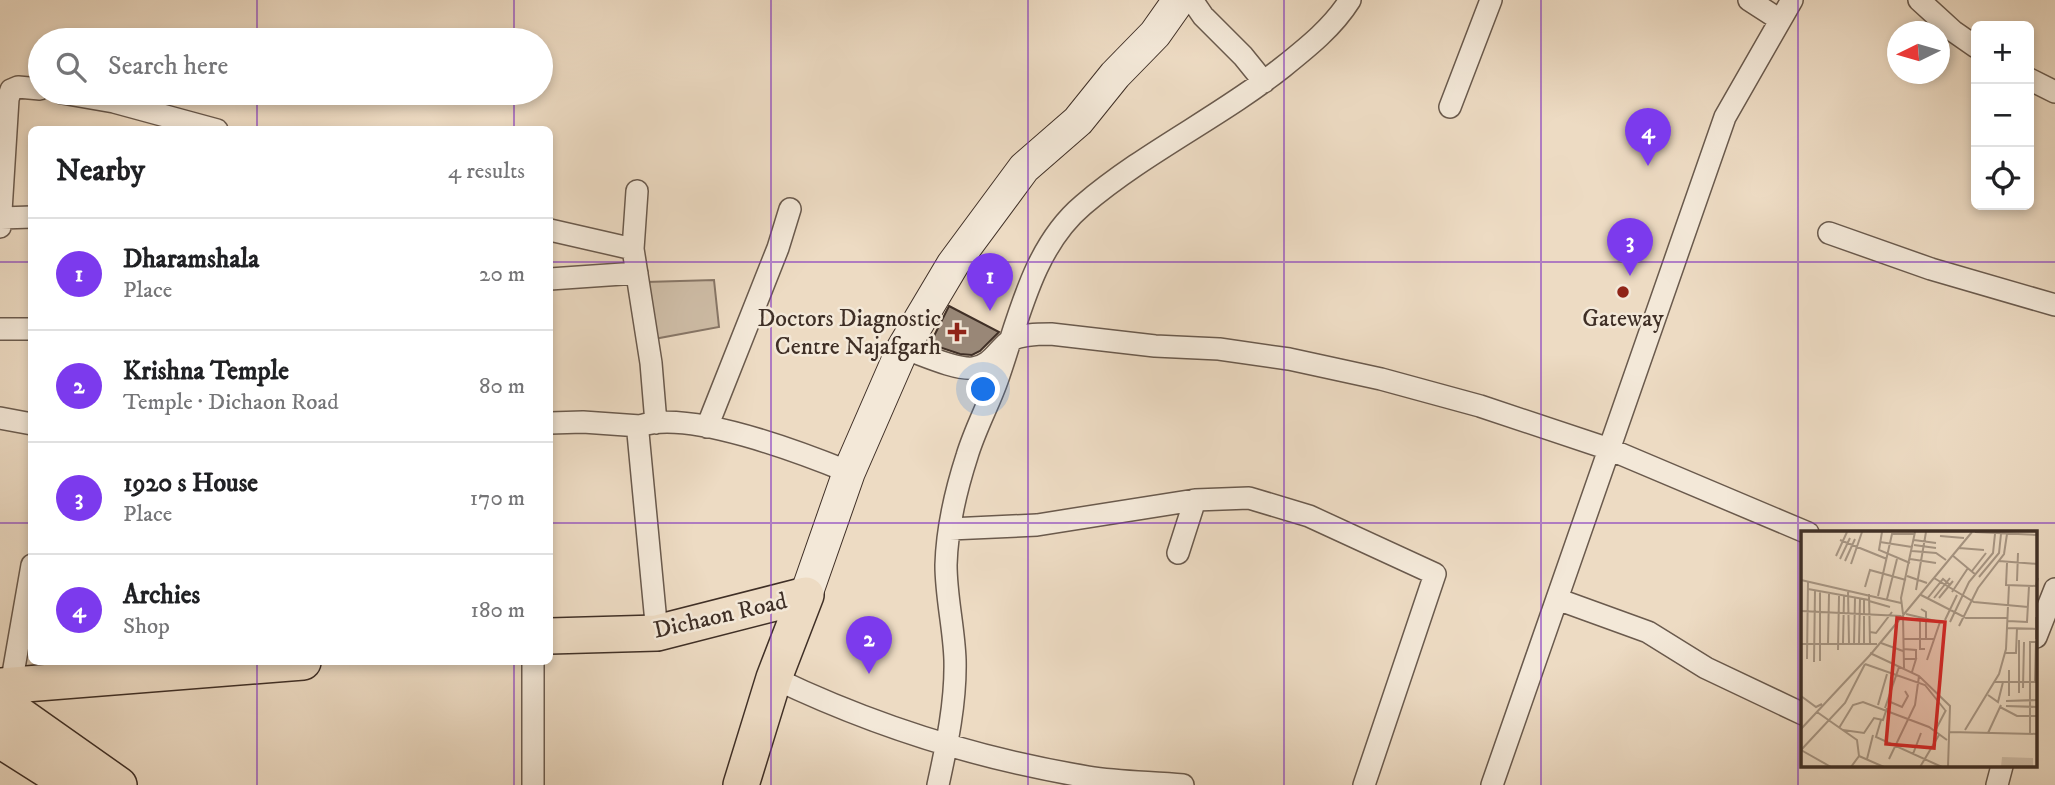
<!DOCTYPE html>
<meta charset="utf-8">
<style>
:root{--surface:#fff;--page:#f2f2f2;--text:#202124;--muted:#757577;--line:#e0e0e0;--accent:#7c3aed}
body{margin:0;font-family:"IM FELL DW Pica",serif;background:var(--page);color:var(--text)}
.controls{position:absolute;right:21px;top:21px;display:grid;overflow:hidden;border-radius:10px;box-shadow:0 4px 10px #0003}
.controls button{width:63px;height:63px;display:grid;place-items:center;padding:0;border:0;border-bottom:2px solid var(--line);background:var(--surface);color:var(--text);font:35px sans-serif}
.compass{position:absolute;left:1887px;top:21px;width:63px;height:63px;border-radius:50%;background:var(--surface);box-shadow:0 4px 10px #0003;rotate:265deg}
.you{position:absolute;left:984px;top:390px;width:24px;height:24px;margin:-18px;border:5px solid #fff;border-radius:50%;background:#1a73e8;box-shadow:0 0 0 10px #1a73e833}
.badge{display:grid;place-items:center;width:46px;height:46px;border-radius:50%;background:var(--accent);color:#fff;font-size:23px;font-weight:700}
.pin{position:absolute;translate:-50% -58px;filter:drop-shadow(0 2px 4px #0008)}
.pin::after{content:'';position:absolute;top:37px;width:24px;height:21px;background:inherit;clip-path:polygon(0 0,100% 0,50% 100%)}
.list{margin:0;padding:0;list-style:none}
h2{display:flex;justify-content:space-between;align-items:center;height:91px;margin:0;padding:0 28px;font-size:30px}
h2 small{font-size:23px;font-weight:400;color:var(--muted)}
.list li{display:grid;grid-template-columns:46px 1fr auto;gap:21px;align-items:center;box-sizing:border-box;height:112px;padding:0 28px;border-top:2px solid var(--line)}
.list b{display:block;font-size:26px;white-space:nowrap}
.list p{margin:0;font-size:23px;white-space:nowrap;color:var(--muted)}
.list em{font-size:23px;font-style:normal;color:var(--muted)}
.icon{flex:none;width:38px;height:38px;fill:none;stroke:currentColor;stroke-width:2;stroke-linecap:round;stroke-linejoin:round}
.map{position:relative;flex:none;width:2055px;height:785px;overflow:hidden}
.search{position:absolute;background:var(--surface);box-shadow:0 4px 10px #0003;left:28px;top:28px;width:525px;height:77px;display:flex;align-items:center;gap:18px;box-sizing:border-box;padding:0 24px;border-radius:38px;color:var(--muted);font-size:26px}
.panel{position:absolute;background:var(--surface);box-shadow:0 4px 10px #0003;left:28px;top:126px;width:525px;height:539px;border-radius:10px}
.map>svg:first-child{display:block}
</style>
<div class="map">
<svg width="2055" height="785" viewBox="0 0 2055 785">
<rect width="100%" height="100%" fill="#eddbc3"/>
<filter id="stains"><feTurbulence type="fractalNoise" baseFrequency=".00286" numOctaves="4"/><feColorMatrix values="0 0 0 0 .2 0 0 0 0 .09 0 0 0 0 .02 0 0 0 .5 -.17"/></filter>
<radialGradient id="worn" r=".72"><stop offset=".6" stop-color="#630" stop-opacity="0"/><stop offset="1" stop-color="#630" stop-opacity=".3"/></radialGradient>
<path fill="#cfbea8" stroke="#877667" stroke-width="2" d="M714,280l5,47 -65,12 -8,-57z"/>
<path fill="#998878" stroke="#3f2f26" stroke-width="2" d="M949,306l50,26 -19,19 -8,4 -12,-1 -30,-10z"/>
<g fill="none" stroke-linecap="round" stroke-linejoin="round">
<g stroke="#6a5a4d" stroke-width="24">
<path id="street" d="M1192,0l11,16 40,40 21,26
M1749,0l31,20
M1919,0l34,31 23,16
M2029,79l26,13
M62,93l52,9 103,28
M1450,107l41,-107
M637,191l-4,58 18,114 5,60
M1,218l31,-1
M0,227l8,-128 3,-9 7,-3 22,2
M550,230l83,19
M1829,233l102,36 124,36
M550,279l87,-6
M0,329h32
M903,348c18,6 52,22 70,20 17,-2 23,-16 35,-26 11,-8 31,-8 43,-8l104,12 64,3 70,10 92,20 99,27 129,43 199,84
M0,418l32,6
M550,423l33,-1 57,4
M707,427l71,-179 12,-39
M950,529l87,-4 158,-25
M1178,553l17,-53 54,-2 60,18 126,58 -71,211
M1557,599l91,33 58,36 97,46
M657,633l-19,-200 2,-7c48,-17 162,27 209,46
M2036,637l19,-48
M774,678c100,48 205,81 314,99 31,5 64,5 95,8
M11,685l21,-120
M533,785v-123
M938,785c9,-41 18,-83 17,-125 -1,-32 -9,-63 -9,-95 1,-36 10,-75 21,-109 8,-27 22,-52 31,-78 21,-60 35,-131 85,-173 62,-53 137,-88 200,-138 25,-20 50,-40 67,-67
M1492,785l233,-668 67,-117
M1997,785l5,-19"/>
</g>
<g stroke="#3f2f26" stroke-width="34">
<path id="secondary" d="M806,595l43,-123 54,-124 50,-84 71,-96 54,-47 37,-46 40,-41 24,-34"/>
</g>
<g stroke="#3f2f26" stroke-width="38">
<path id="primary" d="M550,636l107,-3 149,-38
M0,686l303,-24
M0,701l119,84
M0,740l71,45
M741,785l33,-107 32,-83"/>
</g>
<use href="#street" stroke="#f3e8d8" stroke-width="21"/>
<use href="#secondary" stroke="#f3e8d8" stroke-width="32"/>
<use href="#primary" stroke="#eddbc3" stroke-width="35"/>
</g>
<path fill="none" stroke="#7b2cbf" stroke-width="2" stroke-opacity="0.55" d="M257,0v40M514,0v40M771,0v785M1028,0v785M1284,0v785M1541,0v785M1798,0v785M257,93v37M514,93v37M0,262h32M550,262h1505M0,523h32M550,523h1505M257,662v123M514,662v123"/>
<g fill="#8f2418" stroke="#f3e8d8" stroke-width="2.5">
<circle cx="1623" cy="292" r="7"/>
<path d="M953.5 321.5h7v7h7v7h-7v7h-7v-7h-7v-7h7z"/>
</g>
<g text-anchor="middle" stroke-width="5" stroke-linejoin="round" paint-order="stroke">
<g font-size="24" fill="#3f2f26" stroke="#f3e8d8" text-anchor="end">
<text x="941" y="326">Doctors Diagnostic<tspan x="941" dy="28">Centre Najafgarh</tspan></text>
<text x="1623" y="326" text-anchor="middle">Gateway</text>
</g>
<g font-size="24" fill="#3f2f26" stroke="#f3e8d8">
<text transform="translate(720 615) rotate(-13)" y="8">Dichaon Road</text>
</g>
</g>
<g transform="translate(1801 531)">
<rect width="236" height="236" fill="#eddbc3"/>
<path d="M201,226l31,1v9h-32z" fill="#cfbea8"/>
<path fill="none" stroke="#a79684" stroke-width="2" d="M81,1l-3,18 31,13M174,1l63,3M139,5l24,2M39,9l47,19M113,9l22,3M79,11l32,5M113,14l22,3M158,17l25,2M111,20l24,2 10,7M151,24l24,20M35,25l11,-24M39,28l10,-21M109,28l26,4M44,30l10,-22M198,30l39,3M206,32l-1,22 30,1 2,-8M50,33l11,-32M171,40l14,-18M106,45l20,7M178,46l20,-24 2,-19M133,47l40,24 54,5M0,49l100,23M216,50l1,-28M64,56l5,-17 36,10M7,58l61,11M115,59l10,-58M47,60l1,53M151,61l16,-24M68,63l1,50M120,64l45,23h42M77,65l14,-62h23M133,67l16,-20M138,67l14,-17M86,68l10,-40M126,68l16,-20 7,6M68,70l21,6M120,78l5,3v27M0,80l100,5M102,83l-2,-16 14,-66M105,83l34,8 -13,38M102,85l1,52M119,87v31h5M144,89l12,-25M207,90l19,1 2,-36M149,91l19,-40 24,-29 2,-19M158,95l19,-38 26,-34 3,-20M206,97l31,1M69,101l6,1 16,-21M102,108h32M235,108v-22M42,112l1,-47M80,112l22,8M0,113h76M27,113l1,-50M53,113l1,-46M58,113l1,-45M63,113v-45M102,118l13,1v9M37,119l1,-54M69,122l49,23 31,30 -2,61M204,122h11l1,-25M6,128l1,-77M102,128h13l-4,13M19,130v-70M13,131l1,-72M64,133l60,21 20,25M234,150l1,-39M194,151h43M222,157l1,-46M218,162v-53M187,164l10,7 5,-20M0,165l15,11 6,-3M208,165v-26M87,170l14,6 6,-11 -3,-5M205,170l32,-1M77,174l9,-31M205,175l32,1M199,176l17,9h21M84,177l14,-41M16,181l40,28 2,16 -8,11M80,189l-5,17 66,30M38,197l14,-23 10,-3 66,25 18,13M0,198l70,-75 101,-122M42,199l21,3 10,-15 9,2 4,-12M164,199l34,-56 7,-25 3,-64M134,200l11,-21M149,201l88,2M187,202l13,-28M229,202v-91h8M0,219l44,-47 20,-39M0,219l30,17M112,223l8,-21M58,225l25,11M66,228l6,-24M88,228l26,-54 4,-29M119,236l19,-32"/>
<path fill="#d62828" fill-opacity="0.15" stroke="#d62828" stroke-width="3.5" d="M96,87l48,4 -11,126 -48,-4z"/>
<rect width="236" height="236" fill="none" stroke="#3f2f26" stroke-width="3.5"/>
</g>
<rect width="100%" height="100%" filter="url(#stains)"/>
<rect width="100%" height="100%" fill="url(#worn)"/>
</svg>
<div class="controls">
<button>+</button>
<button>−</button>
<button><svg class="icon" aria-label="locate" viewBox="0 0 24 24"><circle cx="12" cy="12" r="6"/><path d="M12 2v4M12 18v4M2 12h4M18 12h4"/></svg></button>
</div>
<svg class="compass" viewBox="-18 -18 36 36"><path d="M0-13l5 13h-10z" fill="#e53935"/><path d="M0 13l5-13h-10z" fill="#757577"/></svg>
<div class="you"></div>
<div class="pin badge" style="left:990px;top:311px">1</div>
<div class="pin badge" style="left:869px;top:674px">2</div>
<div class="pin badge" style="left:1630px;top:276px">3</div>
<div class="pin badge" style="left:1648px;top:166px">4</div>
<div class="search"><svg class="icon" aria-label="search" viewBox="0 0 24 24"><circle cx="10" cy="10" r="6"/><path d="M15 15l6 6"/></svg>Search here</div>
<section class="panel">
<h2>Nearby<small>4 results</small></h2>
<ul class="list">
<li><span class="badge">1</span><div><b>Dharamshala</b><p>Place</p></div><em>20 m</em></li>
<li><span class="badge">2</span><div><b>Krishna Temple</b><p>Temple · Dichaon Road</p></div><em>80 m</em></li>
<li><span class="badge">3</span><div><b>1920 s House</b><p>Place</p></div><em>170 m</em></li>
<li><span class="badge">4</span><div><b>Archies</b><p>Shop</p></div><em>180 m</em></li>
</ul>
</section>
</div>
